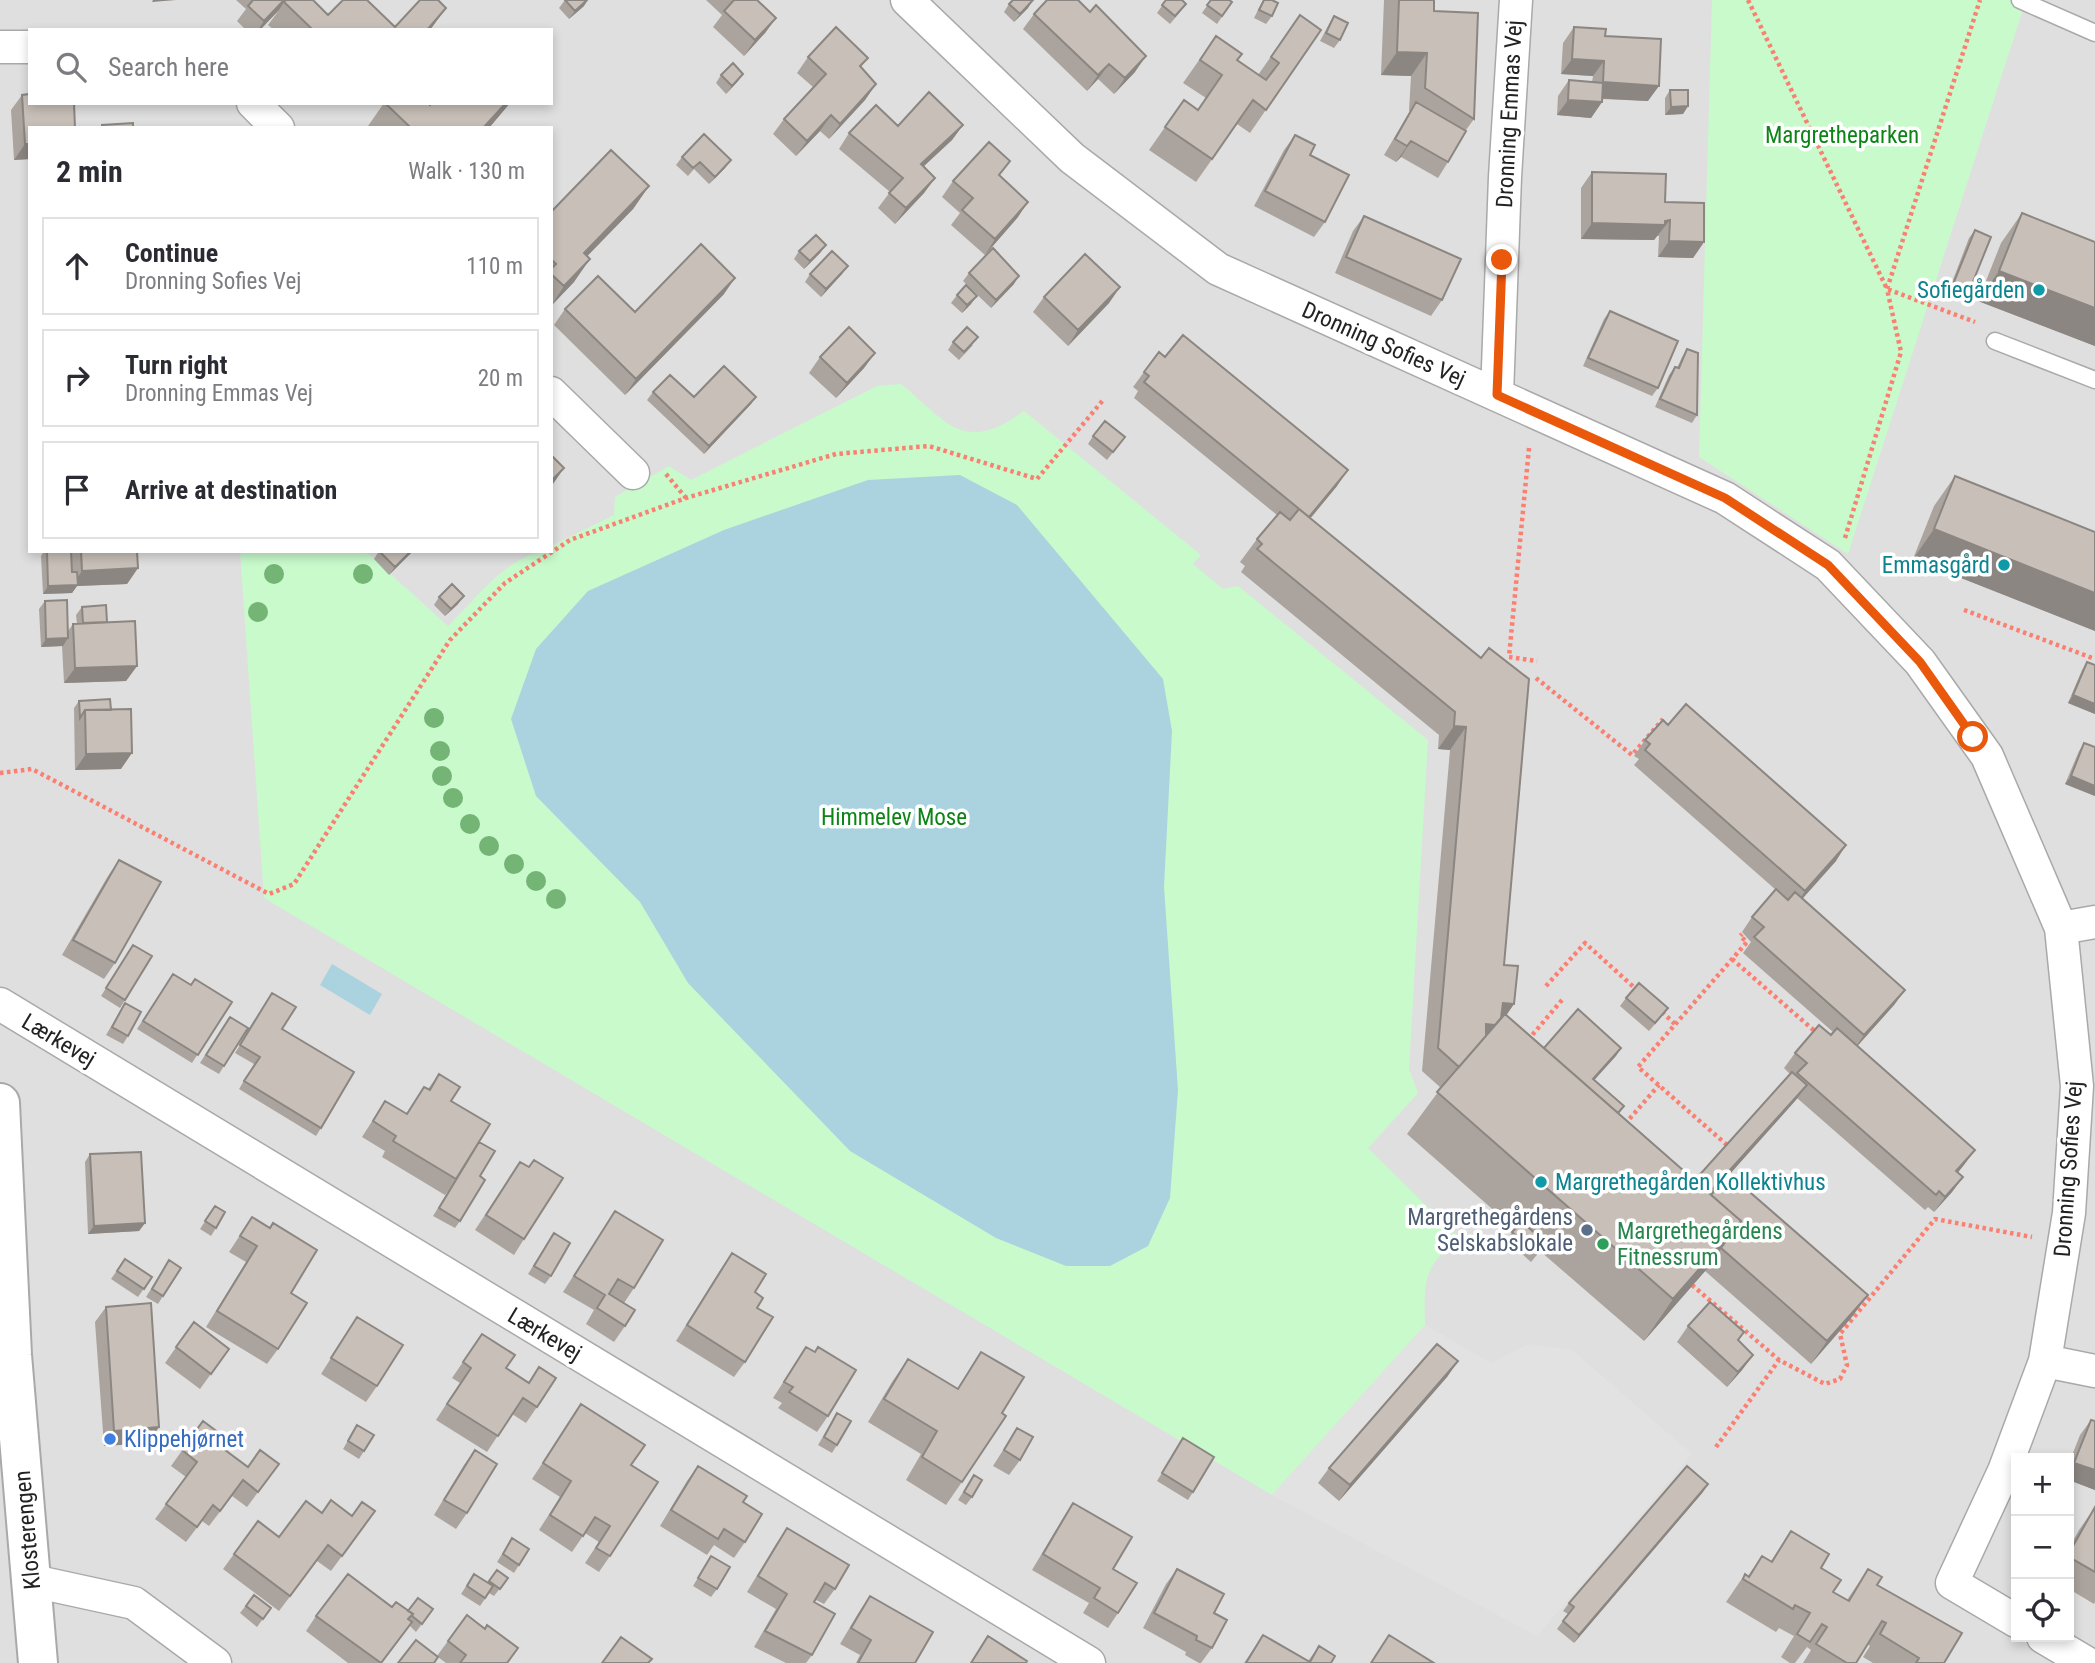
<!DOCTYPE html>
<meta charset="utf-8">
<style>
:root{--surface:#fff;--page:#f7f7f7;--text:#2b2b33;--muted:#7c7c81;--line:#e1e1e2}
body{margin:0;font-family:"Roboto Condensed",sans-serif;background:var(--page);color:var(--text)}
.controls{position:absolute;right:21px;bottom:21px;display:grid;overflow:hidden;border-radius:0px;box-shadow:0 4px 10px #0003}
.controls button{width:63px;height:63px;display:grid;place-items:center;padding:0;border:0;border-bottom:2px solid var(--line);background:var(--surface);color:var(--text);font:35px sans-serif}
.stop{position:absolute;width:21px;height:21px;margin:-16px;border:5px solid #ea580c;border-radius:50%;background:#fff}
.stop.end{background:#ea580c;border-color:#fff;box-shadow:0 2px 7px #0008}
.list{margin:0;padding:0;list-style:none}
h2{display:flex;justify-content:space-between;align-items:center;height:91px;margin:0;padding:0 28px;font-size:30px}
h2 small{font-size:23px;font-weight:400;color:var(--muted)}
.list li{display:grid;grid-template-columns:46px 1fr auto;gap:21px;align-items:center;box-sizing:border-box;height:98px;margin:0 14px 14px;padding:0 14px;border:2px solid var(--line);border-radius:0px}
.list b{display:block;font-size:26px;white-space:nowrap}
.list p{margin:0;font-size:23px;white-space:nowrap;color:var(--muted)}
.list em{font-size:23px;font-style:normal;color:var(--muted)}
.icon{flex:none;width:38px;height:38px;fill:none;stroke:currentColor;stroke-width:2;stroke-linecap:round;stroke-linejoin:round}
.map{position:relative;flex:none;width:2095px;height:1663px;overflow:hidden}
.search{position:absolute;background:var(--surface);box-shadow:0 4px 10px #0003;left:28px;top:28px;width:525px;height:77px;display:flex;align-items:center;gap:18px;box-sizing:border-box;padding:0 24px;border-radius:0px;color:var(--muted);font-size:26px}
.panel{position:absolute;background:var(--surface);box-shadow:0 4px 10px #0003;left:28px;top:126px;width:525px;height:427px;border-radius:0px}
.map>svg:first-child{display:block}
</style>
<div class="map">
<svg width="2095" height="1663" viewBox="0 0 2095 1663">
<rect width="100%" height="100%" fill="#f2efe9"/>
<path fill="#e0dfdf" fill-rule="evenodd" d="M0,0h2095v1663h-2095zM30,30h521v73h-521zM30,128h521v423h-521zM2016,1458h53v179h-53z"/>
<path fill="#c8facc" d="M1712,0h314l-178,554 -149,-97z
M901,384c48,40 63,70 123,27l177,144 -8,9 30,25 15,-3 190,154 -19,329 9,24 -50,55 91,90c-36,30 -35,41 -34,87l-153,170 -1008,-597 -24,-347h125l83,75c28,-27 62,-75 103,-75v-5l63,-31 1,-18 54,-31 22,14 186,-94z"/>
<path fill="#e2e2e2" d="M1425,1325l66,38 38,-19 43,6 120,104 -155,182 -265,-141z"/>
<path fill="#aad3df" d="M960,475l57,30 146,174 9,52 -8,156 14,203 -8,108 -22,48 -38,20h-44l-70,-28 -146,-87 -162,-168 -48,-81 -104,-106 -25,-77 25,-70 52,-58 136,-61 144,-50z
M332,964l50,30 -12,21 -50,-30z"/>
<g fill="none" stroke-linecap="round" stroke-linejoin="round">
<g stroke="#a9a9a9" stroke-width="19">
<path id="service" d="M2020,0l75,33
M1995,341l100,39"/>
</g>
<g stroke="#a9a9a9" stroke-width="35">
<path id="minor" d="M907,0l165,158 146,111 507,229 103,67 92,97 67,94 74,172 16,158 -8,127 -24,148 -41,110 -52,112 64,38
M0,47h30
M253,103l25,25
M551,393l82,80
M1497,395l8,-218 11,-177
M2061,928l34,-6
M0,1004l1089,659
M2045,1361l50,10
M33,1581l101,22 81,60
M2043,1637l44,26"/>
</g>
<g stroke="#a9a9a9" stroke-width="42">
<path id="tertiary" d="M0,1103l12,252 26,308"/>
</g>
<path stroke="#fa8072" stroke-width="4.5" stroke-dasharray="3.5 3.5" stroke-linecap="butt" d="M1748,0l139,289 88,33
M1529,448l-20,209 28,4
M666,474l20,24
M1845,538l56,-186 -14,-63 93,-289
M1964,610l131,49
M1536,678l96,77 31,-36
M0,773l32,-4 237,125 25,-10 156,-244 55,-57 65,-43 116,-42 150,-44 93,-8 108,33 67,-80
M1732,959l86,75
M1546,986l39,-43 52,47
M1662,1012l14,13
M1528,1040l34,-40
M1625,1124l34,-39
M1727,1145l-89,-78 109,-125 -7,-6 2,-2
M1692,1285l87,75
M1716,1447l63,-87 46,24 15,-5 7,-14 -7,-31 95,-115 97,18"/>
<use href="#service" stroke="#fff" stroke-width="16"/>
<use href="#minor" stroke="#fff" stroke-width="32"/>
<use href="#tertiary" stroke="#fff" stroke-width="38"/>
</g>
<g fill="#74b475">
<circle cx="274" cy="574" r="10"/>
<circle cx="363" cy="574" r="10"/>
<circle cx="258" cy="612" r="10"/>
<circle cx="434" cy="718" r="10"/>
<circle cx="440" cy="751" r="10"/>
<circle cx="442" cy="776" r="10"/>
<circle cx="453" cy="798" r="10"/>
<circle cx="470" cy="824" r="10"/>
<circle cx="489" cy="846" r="10"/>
<circle cx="514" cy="864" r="10"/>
<circle cx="536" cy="881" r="10"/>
<circle cx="556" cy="899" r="10"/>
</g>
<path fill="#aba49e" d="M236,0h77l15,15 67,12 51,-19 -16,22h-156l-6,-5 11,-15 -19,20h-14l-9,-9 9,-12z
M565,0l19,6 -15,13 -10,-11z
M706,0h52l18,18 -11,15 -21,23 -31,-29 9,-12z
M1166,0l15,11 -11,13 -13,-11z
M1211,0l21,2 -15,22 -15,-11z
M1263,0h9v16l-6,8 -12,-6z
M1384,0h50v11l40,108 -8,11 -18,32 -10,16 -37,-21 -5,5 -12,-7 26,-44h-1l2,-35 -30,-1z
M1009,4l19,4 -14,14 -10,-10z
M1090,12l45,60 -21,22 -16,-15 -11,12 -64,-62 11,-15z
M1300,15l21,15 -71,103 -13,-9 -41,58 -47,-32 35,-50 14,10 8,-12 -23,-15 33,-47 21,24 21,15z
M1334,16l6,24 -6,8 -14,-7 9,-17z
M1574,27l31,9 43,65 -46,-2v3l-11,16 -34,-3 1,-19 11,-16 23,2 1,-6 -32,-2 2,-31z
M808,57l60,1 -7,9 15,17 -11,16 -36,39 -9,-8 -24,25 -23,-22 11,-15 29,-32 -16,-14z
M721,75l17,6 -12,13 -10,-11z
M1670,90l18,16 -5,8 -18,1v-17z
M22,95l8,33v31l-16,1 -3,-50z
M384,103h44l2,2 2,-2h78l-21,25h-118l-3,-2z
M963,125l-11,15 -28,26 11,12 -11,15 -29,31 -17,-16 12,-16 -51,-43 10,-16 49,-7z
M1295,135l15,20 15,67 -11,15 -60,-31 30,-56z
M682,157l43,11 -16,16 -15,-15 -6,7 -12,-11z
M1592,172l73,30 39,40 -11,16 -35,-1 1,-21h-2l-3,4 -73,-1v-51z
M1000,176l18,41 -33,38 -34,-30 9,-12 -18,-16 11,-16z
M649,186l-16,23 -46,47 -13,26 -23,24v-94z
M2022,213l73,29v104l-117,-45 23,-58z
M1364,216l78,84 -11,16 -96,-43 18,-42z
M1975,230l-10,67 -16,-7 20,-52z
M826,245l-6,8 -16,16 -10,-10 5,-8z
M969,273l45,11 -23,24 -28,-27z
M810,274h32l-21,23 -16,-15z
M1120,287l-11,16 -41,43 -35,-34 11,-15z
M724,294l-99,101 -71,-70 11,-16 70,3z
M957,295l14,9 -9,9 -11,-10z
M1610,311l48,77 -6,8 -69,-30 21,-47z
M953,342l20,3 -14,15 -11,-10z
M1687,349l10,66 -5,8 -37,-16 14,-32 6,-8 2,1 5,-11z
M875,353l-11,15 -28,30 -27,-25 11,-16z
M1144,372l193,114 -27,33 171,139 23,307 10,39 -8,11 38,33h77l-27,32 30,26 -5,7 76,67 95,-106 -6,-6 11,-15 36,-18 2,-3 -90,-79 8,-11 -9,-10 10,-15 24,-27 -142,-125 5,-6 -5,-3 11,-16 191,121 -34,38 103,91 -11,15 -37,41 118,104 -17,22 5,5 -11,15 -18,20 -6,-5 -3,3 -128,-112 -68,76 139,121 -17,23 -40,46 -106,-93 1,-1 -62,71 -104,-90 -9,11 -25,-22 9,-11 -108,-95 34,-46 -19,-17 28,-321 -12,-1 1,-14 -198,-163 4,-6 -5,-4 17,-23 20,-24 -143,-117 4,-7 -5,-4z
M653,392l41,5h62l-5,7 -47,50 -57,-54z
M1093,436l32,1 -18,23 -19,-16z
M1955,476l140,56v99l-182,-72 21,-53z
M44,551h102l-1,2h-8l1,15 -11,16 -50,2 -5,7 -29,1 -2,-38z
M379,551h34l-24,24 -15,-16z
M439,597l19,7 -13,12 -11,-11z
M45,601l23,30 5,-7h4l-1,-9 6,-8 25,15 30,44 -11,15 -62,2 -2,-37 -21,1 -2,-38z
M2087,662l8,3v49l-27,-11 14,-33z
M79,701l32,9 10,59 -46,1 -1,-62z
M2084,743l11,4v49l-30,-12 14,-33z
M119,860l-4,103 -11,16 -42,-24 46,-79z
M133,945l-8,55 -5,8 -19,-12z
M173,974l18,11 4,-6 37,23 -40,61 -55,-34z
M272,993l10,36 39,99 -5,8 -77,-47 15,-25 -19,-11z
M1626,998l36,18 -13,15 -29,-25z
M125,1003l3,33 -5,8 -17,-9z
M224,1025v41l-5,8 -19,-11z
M439,1074l12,27 28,41 1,34 -20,45 -5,7 -22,-12 16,-26 -4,5 -63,-38 3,-6 -23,-14 23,-36 21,13 18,-27 4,2z
M90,1154l55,69 -6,8 -51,3 -3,-72z
M520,1162l9,5 -5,72 -10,16 -39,-25z
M215,1206l1,22 -5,8 -11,-7z
M615,1211l19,77 -10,15 1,23 -11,16 -28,-18 8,-14 -31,-18z
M252,1217l17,11 4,-5 5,126 -11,15 -61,-37 40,-65 -17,-10z
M554,1233l-3,43 -6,8 -17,-10z
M732,1253l23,39 2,16 -12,54 -11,15 -58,-36 45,-72z
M125,1259l27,18 -14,20 -27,-18z
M169,1260l-6,36 -5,8 -12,-7z
M106,1307l42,136 -44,3 -9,-124z
M357,1317l20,69 -11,16 -45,-28z
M194,1322l35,27 -29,40 -35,-26z
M1688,1326l56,6 -6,9 15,14 -11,15 -15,17 -50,-45z
M482,1334l24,34 23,14 10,-15 -2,40 -11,16 -14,-9 -25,38 -51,-32 24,-37 -8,-5z
M806,1347l22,69 -11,16 -39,-24 4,-5 -9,-5z
M981,1352l-19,130 -16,23 -40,-25 15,-26 -53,-32 24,-40 16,-23 49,30z
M1458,1361l-11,16 -108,124 -21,-18 11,-15z
M581,1404l50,61 -21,91 -11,16 -14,-9 14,-21 -14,-9 -13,19 -33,-22 21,-33 -28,-18z
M837,1413v32l-5,8 -14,-8z
M2091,1420l4,70 -26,-10v-17l11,-28z
M203,1421l14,23 31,23 31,-3 -32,43 -15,-11 -23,30 -7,-5 -16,21 -31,-23 31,-42 -15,-11z
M357,1425l7,26 -5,8 -16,-10z
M1017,1428l3,32 -11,15 -16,-9z
M1183,1438l10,54 -5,8 -31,-19z
M475,1450l-8,63 -11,16 -22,-14 30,-50z
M698,1466l45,36 2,40 -11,16 -20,-13 -7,10 -47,-29 27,-45z
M974,1475l-2,22 -6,8 -8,-5z
M1703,1492l-129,151 -17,-14 11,-15 -5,-3 6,-8z
M1073,1503l40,66 5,44 -10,15 -25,-15 6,-10 -57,-33 31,-52z
M2095,1507v95l-1,2 -25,-15v-41l10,-18z
M375,1511l-44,60 -14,-10 -38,50 -56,-42 35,-48 21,16 43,-24 30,3z
M787,1528l48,61 -11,15 -8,-4 -2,2 -2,53 -6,8h-20l-32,-16 22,-38 -29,-17 29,-48z
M1791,1531l30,37 12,24 14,8 21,-31 9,16 67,78h-71l-10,-6 7,-11 -3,-2 -11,19h-53l8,-13 -4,-3 -12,16h-5l-9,-6 13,-21 -15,-8 -3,4 -50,-30 19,-28 3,2 14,-20 9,5z
M512,1538l17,11 -15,24 -17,-11z
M711,1556l6,33 -6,8 -18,-11z
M1177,1569l37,44 -2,35 -11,15h-2l-14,-8 1,-3 -43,-24 23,-44z
M497,1570l11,8 -14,18 -5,-3 -9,13 -19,-12 13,-20 14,8z
M254,1595l17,13 -14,19 -17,-14z
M870,1596l45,67h-59l4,-8 -20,-11 19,-32z
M433,1609l-17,23 -6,-6 -28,37h-34l-42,-32 10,-15z
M467,1615l41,48h-62l-8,-6 -1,-1z
M1263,1635l45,26 11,-15 12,17h-87z"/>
<path fill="#8b8681" d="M153,0h23l-24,2z
M284,0h4l-4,2 -5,8 -19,20h-2l6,-9z
M588,0l-4,6 -15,13 6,-8z
M1033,0l-5,8 -14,14 6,-8z
M446,8l-16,22h-3z
M776,18l-11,15 -21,23 11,-16z
M1397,52l30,1 -16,23 -30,-1z
M1146,56l-11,16 -21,22 11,-16z
M1572,59l32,2 -11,15 -32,-2z
M1109,64l-11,15 -11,12 11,-16z
M743,74l-5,7 -12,13 6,-8z
M1603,82l56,4 -11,15 -56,-3z
M876,84l-11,16 -36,39 11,-15z
M1568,100l34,2 -11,16 -34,-3z
M506,103h4l-21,25h-6z
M1688,106l-5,8 -18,1 6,-8z
M831,115l-11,16 -24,25 11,-15z
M963,125l-11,15 -42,39 11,-15z
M1411,141l-10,16 -5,5 11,-16z
M25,144h5v15l-16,1z
M731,160l-6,8 -16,16 6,-7z
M935,178l-11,15 -29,31 11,-16z
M649,186l-16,23 -65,67 16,-23z
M1028,202l-10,15 -33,38 10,-16z
M1670,220l-16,20 -73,-1 11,-16z
M1669,241l35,1 -11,16 -35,-1z
M826,245l-6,8 -16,16 6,-8z
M590,259l-16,23 -23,24 13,-20z
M848,266l-6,8 -21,23 5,-8z
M1999,271l96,37v38l-117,-45z
M1019,276l-5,8 -23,24 5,-8z
M735,278l-11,16 -99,101 11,-16z
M1954,282l16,7 -5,8 -16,-7z
M1120,287l-11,16 -41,43 10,-16z
M977,296l-6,8 -9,9 5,-8z
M875,353l-11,15 -28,30 11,-15z
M756,397l-5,7 -47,50 5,-8z
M564,468l-11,16 -2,2v-5z
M1348,470l-11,16 -39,47 11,-16z
M1934,529l161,64v38l-182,-72z
M411,551h2l-24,24 6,-8z
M138,568l-11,16 -50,2 -5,7 -29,1 5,-8 24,-1 10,-14z
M464,596l-6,8 -13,12 6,-7z
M68,638l-5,8 -22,1 5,-8z
M137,666l-11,15 -62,2 11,-15z
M2073,695l22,9v10l-27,-11z
M1454,726l12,1 -16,23 -12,-1z
M132,753l-11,16 -46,1 11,-16z
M2071,776l24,10v10l-30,-12z
M1846,845l-10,16 -41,46 10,-16z
M1905,990l-11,15 -41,46 11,-16z
M1503,1003l11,1 -30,44 2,-24z
M1621,1048l-5,8 -28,31 5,-8z
M1807,1085l-11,15 -108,121 11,-16z
M1975,1150l-11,15 -18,22 10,-16z
M1963,1177l-11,15 -18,20 11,-15z
M1741,1221l-35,49 -62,71 29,-42z
M145,1223l-6,8 -51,3 6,-8z
M1868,1295l-17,23 -40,46 16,-23z
M1753,1355l-11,15 -15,17 11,-15z
M1458,1361l-11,16 -108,124 11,-16z
M159,1427l-11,16 -44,3 10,-15z
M2074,1463l21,7v20l-26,-10v-11z
M1708,1484l-5,8 -129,151 5,-8z"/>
<path fill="#c7bfb8" stroke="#8b8681" stroke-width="2" d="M253,0h31l-20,21 -16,-15z
M286,0h27l15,15 15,-15h24l28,27 25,-27h18l8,8 -19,22h-114l-29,-28z
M565,0h22l-12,11z
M734,0h23l19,18 -21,22 -31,-29z
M1013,0h20l-13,14 -11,-10z
M1047,0h31l12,12 6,-7 50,51 -21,22 -16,-14 -11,11 -64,-61z
M1166,0h16l4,4 -11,12 -13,-11z
M1211,0h18l3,2 -10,14 -15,-11z
M1264,0h8l6,3 -6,13 -13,-6z
M1399,0h35v11l44,2 -4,106 -49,-31 2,-35 -30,-1z
M1300,15l21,15 -55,80 -13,-10 -41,59 -47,-32 19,-27 14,10 24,-35 -22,-15 16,-24 26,18 -5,6 29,20 13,-17 -8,-6z
M1334,16l14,7 -8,17 -14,-7z
M836,27l32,31 -8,8 16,18 -36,40 -9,-9 -24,26 -23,-22 42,-45 -18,-17z
M1574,27l32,2 -1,7 56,3 -2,47 -56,-4 1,-21 -32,-2z
M733,63l10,11 -11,12 -11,-11z
M1569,80l34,3 -1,19 -34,-2z
M1670,90h18v16l-17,1z
M929,92l34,33 -42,39 14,14 -29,30 -17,-15 14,-15 -54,-45 27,-28 22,21z
M30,94v9h44l1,25h-45v16h-5l-3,-49z
M1416,102l50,29 -18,31 -37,-21 -4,5 -12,-7z
M385,103h43l2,2 2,-2h74l-23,25h-72z
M133,123v5h-31v-3z
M704,134l27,26 -16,17 -15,-15 -7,6 -11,-11z
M1295,135l20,10 -5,10 39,20 -24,47 -60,-31z
M989,142l21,19 -11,14 29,27 -33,37 -33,-29 11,-12 -20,-17z
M611,150l38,36 -65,67 6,6 -26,27 -13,-12v-5l5,-5 -5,-5v-47z
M1592,172l74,2 -1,28 39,1v39l-35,-1 1,-21 -5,1v4l-73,-2z
M2022,213l73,29v66l-96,-37z
M1364,216l97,43 -19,41 -96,-43z
M1975,230l16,7 -21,52 -16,-7z
M816,235l10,10 -16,16 -11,-10z
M701,244l34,34 -99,101 -71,-70 33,-33 37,36z
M993,248l26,28 -23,24 -27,-27z
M832,251l16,15 -22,23 -16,-15z
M1085,254l35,33 -42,43 -34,-33z
M966,285l11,11 -10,9 -10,-10z
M1610,311l68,30 -20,47 -70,-30z
M849,327l26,26 -28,30 -27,-26z
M967,327l11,10 -14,15 -11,-10z
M1183,335l165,135 -39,47 -165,-135 5,-6 -5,-4 15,-20 6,5z
M1687,349l11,4 -1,62 -37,-16 15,-32 4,1z
M724,366l32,31 -47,49 -56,-54 17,-17 24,22z
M1105,421l20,16 -12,15 -20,-16z
M551,455l13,13 -13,13z
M1955,476l140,56v61l-161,-64z
M1299,509l182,149 8,-10 40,31 -25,286 14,1 -4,38 -11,-1 -2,15 -6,7 -9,-1v12l-27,31 -21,-19 28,-321 -12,-1 1,-14 -198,-163 5,-5 -5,-5 23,-27 10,8z
M47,551h24l1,21h5l1,13 -30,1z
M81,551h56l1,17 -56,3z
M379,551h32l-16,16z
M452,584l12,12 -13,13 -12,-12z
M67,600l1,38 -22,1 -1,-38z
M106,605l1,17 -24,1 -1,-16z
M135,621l2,45 -62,2 -2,-44z
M2087,662l8,3v39l-22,-9z
M110,699l1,11h-26l-5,8 -1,-17z
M1686,704l160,141 -41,46 -160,-141 5,-6 -5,-4 18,-20 5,5z
M131,709l1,44 -46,1 -1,-44z
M2084,743l11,4v39l-24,-10z
M119,860l42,22 -46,81 -42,-23z
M1776,889l12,11 7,-8 110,98 -41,45 -110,-98 10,-10 -12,-10z
M133,945l19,11 -27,44 -19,-12z
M173,974l18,11 4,-6 37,23 -34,53 -55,-34z
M1639,983l29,25 -13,15 -29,-25z
M272,993l24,14 -14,22 72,43 -33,56 -77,-47 16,-24 -20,-12z
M125,1003l16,9 -13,24 -16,-9z
M1578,1009l43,39 -28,31 31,27 -6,7 -74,-65z
M1505,1014l236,207 -68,78 -236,-207z
M230,1017l18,11 -24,38 -18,-11z
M1819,1025l12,10 6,-7 138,122 -19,21 7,6 -18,20 -6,-6 -3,4 -139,-122 10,-10 -12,-10z
M1792,1072l15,13 -98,108 -14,-13z
M439,1074l21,13 -9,14 39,23 -34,55 -63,-38 3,-5 -23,-15 12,-20 22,13 17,-27 6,3z
M479,1142l16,9 -15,25 5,4 -25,41 -21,-13z
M141,1152l4,71 -51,3 -4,-72z
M534,1160l29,18 -39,61 -38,-24 34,-53 9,5z
M1729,1174l139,121 -41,46 -106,-93 20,-27 -30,-26z
M215,1206l10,6 -9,16 -11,-7z
M615,1211l48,29 -29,48 -16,-9 -9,15 26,16 -10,16 -28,-18 8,-13 -31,-19z
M252,1217l18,11 3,-5 44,27 -26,43 16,10 -29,46 -61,-38 40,-65 -17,-10z
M1522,1222l24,21 -10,11 -24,-22z
M554,1233l16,10 -19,33 -17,-10z
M732,1253l34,21 -11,18 8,6 -6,10 16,9 -28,45 -58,-37z
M125,1259l27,18 -8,12 -27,-18z
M169,1260l12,8 -18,28 -11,-7z
M1710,1302l34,30 -6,8 15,15 -15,17 -50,-46z
M151,1303l8,124 -45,4 -8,-124z
M357,1317l46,28 -26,41 -46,-28z
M194,1322l35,27 -18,25 -35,-27z
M482,1334l33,21 -9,13 23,15 10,-16 17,11 -19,29 -14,-9 -25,38 -51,-32 24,-36 -8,-6z
M1437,1344l21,17 -108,124 -21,-17z
M806,1347l9,5 3,-5 38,23 -28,46 -39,-24 4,-5 -9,-5z
M981,1352l43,25 -22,36 4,3 -44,66 -40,-25 15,-26 -53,-32 24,-40 50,30z
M581,1404l64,41 -14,20 27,17 -48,74 -14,-8 14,-22 -15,-9 -12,19 -33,-21 21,-34 -28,-18z
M837,1413l14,8 -14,24 -13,-8z
M2091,1420l4,1v49l-21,-7z
M203,1421l20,15 -6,8 31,23 12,-17 19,14 -21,28 -15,-12 -23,31 -7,-6 -16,22 -31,-23 31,-42 -15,-12z
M357,1425l17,10 -10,16 -16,-10z
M1017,1428l16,9 -13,23 -16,-10z
M1183,1438l31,19 -21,35 -31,-19z
M475,1450l22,14 -30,49 -23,-13z
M698,1466l49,30 -4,6 19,12 -17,28 -21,-13 -6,10 -47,-29z
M1687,1466l21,18 -129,151 -16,-14 11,-14 -5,-4z
M974,1475l8,5 -10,17 -8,-5z
M331,1500l21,16 10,-14 13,9 -33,45 -14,-11 -38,51 -56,-42 24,-33 21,16 27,-36 16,12z
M1073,1503l59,34 -19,32 24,14 -19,30 -24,-15 6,-10 -57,-34z
M2095,1507v65l-26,-15v-4z
M787,1528l62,37 -14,24 -10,-6 -11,19 21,12 -23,41 -47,-24 22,-37 -29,-18z
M1791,1531l38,23 -8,14 20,12 -8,12 16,9 19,-32 14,8 -5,8 85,48 -18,30h-28l3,-5 -39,-24 6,-11 -4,-2 -26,42h-9l-31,-19 11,-17 -5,-3 -12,18 -13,-8 13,-21 -15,-8 -2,4 -50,-30 2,-5 4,3 13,-21 10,6z
M512,1538l17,11 -10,16 -16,-11z
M711,1556l19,11 -13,22 -19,-11z
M1177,1569l47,25 -10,19 13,7 -15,28 -16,-8 1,-4 -43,-23z
M497,1570l11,8 -8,11 -11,-8z
M348,1574l44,33 4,-5 17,12 -5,5 4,3 -31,41 -65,-47z
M474,1574l19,12 -8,12 -18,-12z
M254,1595l17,13 -8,11 -17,-13z
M870,1596l63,36 -18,31h-57l13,-23 -20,-12z
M418,1598l15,11 -11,15 -10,-8 1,-2 -5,-3z
M467,1615l18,14 2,-4 31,23 -11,15h-47l6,-8 -18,-14z
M1263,1635l47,27 9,-16 16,10 -4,7h-85z
M1389,1635l45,28h-63z
M988,1636l39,25 -1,2h-55z
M621,1637l31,22 -4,4h-46z
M416,1640l22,17 -4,6h-36z"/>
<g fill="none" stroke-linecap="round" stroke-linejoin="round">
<path stroke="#ea580c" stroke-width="9" d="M1502,260l-5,135 228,103 103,67 92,97 53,75"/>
</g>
<g fill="#0f9aa8" stroke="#fff" stroke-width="2.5">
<circle cx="2039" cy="290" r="7"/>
<circle cx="2004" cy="565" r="7"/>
<circle cx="1541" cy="1182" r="7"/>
</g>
<circle fill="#5c6f8a" stroke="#fff" stroke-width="2.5" cx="1587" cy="1230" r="7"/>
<circle fill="#2e9e5b" stroke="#fff" stroke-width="2.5" cx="1603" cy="1244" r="7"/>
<circle fill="#3f7fe0" stroke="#fff" stroke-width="2.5" cx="110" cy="1439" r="7"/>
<g text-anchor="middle" stroke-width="7" stroke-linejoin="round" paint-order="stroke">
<g font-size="23" fill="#222" stroke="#fff">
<text transform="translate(1509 114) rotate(-87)" y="8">Dronning Emmas Vej</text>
<text transform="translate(1384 344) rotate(24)" y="8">Dronning Sofies Vej</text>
<text transform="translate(59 1040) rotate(31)" y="8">Lærkevej</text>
<text transform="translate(2068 1169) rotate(-86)" y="8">Dronning Sofies Vej</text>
<text transform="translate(545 1334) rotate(31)" y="8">Lærkevej</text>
<text transform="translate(27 1530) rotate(-95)" y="8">Klosterengen</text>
</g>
<g font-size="23" fill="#0c8416" stroke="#fff">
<text x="1842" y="143">Margretheparken</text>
<text x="894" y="825">Himmelev Mose</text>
</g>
<g font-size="23" fill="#0d838f" stroke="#fff" text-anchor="end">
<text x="2025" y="298">Sofiegården</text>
<text x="1990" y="573">Emmasgård</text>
<text x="1555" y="1190" text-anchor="start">Margrethegården Kollektivhus</text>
</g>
<g font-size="23" fill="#4e5e75" stroke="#fff" text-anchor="end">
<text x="1573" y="1225">Margrethegårdens<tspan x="1573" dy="26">Selskabslokale</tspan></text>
</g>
<g font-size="23" fill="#27864d" stroke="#fff" text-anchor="start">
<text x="1617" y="1239">Margrethegårdens<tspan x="1617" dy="26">Fitnessrum</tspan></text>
</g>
<g font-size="23" fill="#366cbe" stroke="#fff" text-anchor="start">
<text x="124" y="1447">Klippehjørnet</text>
</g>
</g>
</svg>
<div class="controls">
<button>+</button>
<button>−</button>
<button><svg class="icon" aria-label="locate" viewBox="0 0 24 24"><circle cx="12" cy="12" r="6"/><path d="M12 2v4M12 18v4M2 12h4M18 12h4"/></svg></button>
</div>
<div class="stop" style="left:1973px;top:737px"></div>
<div class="stop end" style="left:1502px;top:260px"></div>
<div class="search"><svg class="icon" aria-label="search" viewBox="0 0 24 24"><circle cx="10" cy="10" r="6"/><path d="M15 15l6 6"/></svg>Search here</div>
<section class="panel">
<h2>2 min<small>Walk · 130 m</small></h2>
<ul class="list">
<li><svg class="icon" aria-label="ahead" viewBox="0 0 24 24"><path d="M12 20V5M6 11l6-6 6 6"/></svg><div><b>Continue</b><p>Dronning Sofies Vej</p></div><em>110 m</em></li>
<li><svg class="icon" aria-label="right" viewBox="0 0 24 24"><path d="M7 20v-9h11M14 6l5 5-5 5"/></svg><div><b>Turn right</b><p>Dronning Emmas Vej</p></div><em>20 m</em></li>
<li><svg class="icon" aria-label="arrive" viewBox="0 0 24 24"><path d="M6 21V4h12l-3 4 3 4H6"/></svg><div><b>Arrive at destination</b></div></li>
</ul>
</section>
</div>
